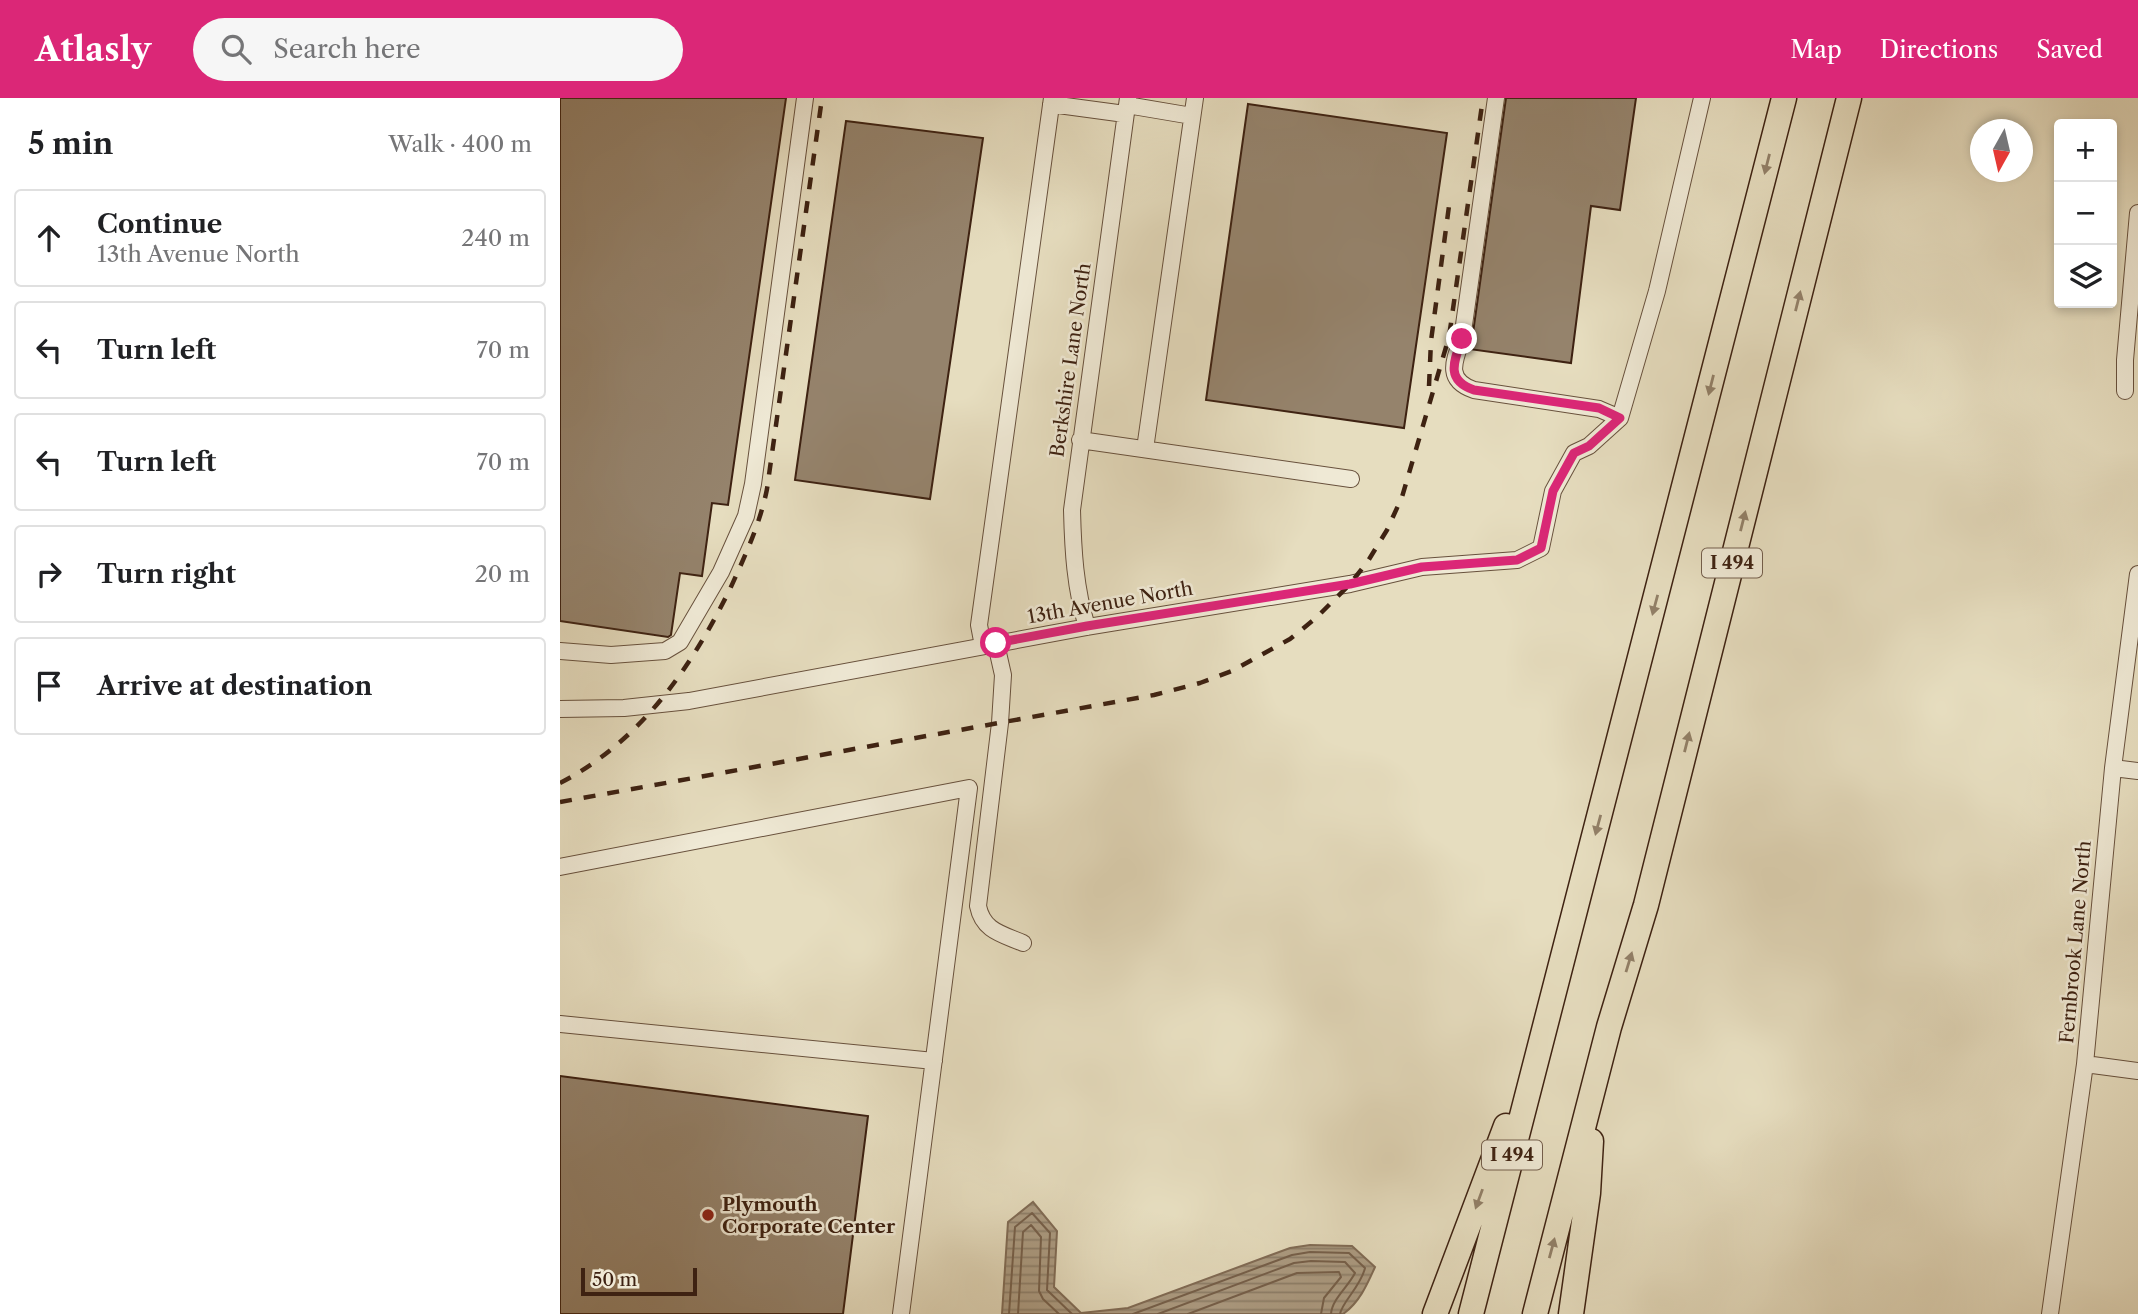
<!DOCTYPE html>
<meta charset="utf-8">
<style>
:root{--surface:#fff;--page:#f6f6f6;--text:#202124;--muted:#757577;--line:#e0e0e0;--accent:#db2777}
body{margin:0;font-family:"Libre Caslon Text",serif;background:var(--page);color:var(--text)}
.controls{position:absolute;right:21px;top:21px;display:grid;overflow:hidden;border-radius:7px;box-shadow:0 4px 10px #0003}
.controls button{width:63px;height:63px;display:grid;place-items:center;padding:0;border:0;border-bottom:2px solid var(--line);background:var(--surface);color:var(--text);font:35px sans-serif}
.compass{position:absolute;left:1410px;top:21px;width:63px;height:63px;border-radius:50%;background:var(--surface);box-shadow:0 4px 10px #0003;rotate:188deg}
.scale{position:absolute;left:21px;bottom:18px;width:116px;box-sizing:border-box;padding-left:7px;border:4px solid #3e2212;border-top:0;font-size:19px;line-height:24px;white-space:nowrap;color:#3e2212;-webkit-text-stroke:5px #efe9d5;paint-order:stroke}
.stop{position:absolute;width:21px;height:21px;margin:-16px;border:5px solid #db2777;border-radius:50%;background:#fff}
.stop.end{background:#db2777;border-color:#fff;box-shadow:0 2px 7px #0008}
.list{margin:0;padding:0;list-style:none}
h2{display:flex;justify-content:space-between;align-items:center;height:91px;margin:0;padding:0 28px;font-size:30px}
h2 small{font-size:23px;font-weight:400;color:var(--muted)}
.list li{display:grid;grid-template-columns:46px 1fr auto;gap:21px;align-items:center;box-sizing:border-box;height:98px;margin:0 14px 14px;padding:0 14px;border:2px solid var(--line);border-radius:7px}
.list b{display:block;font-size:26px;white-space:nowrap}
.list p{margin:0;font-size:23px;white-space:nowrap;color:var(--muted)}
.list em{font-size:23px;font-style:normal;color:var(--muted)}
.icon{flex:none;width:38px;height:38px;fill:none;stroke:currentColor;stroke-width:2;stroke-linecap:round;stroke-linejoin:round}
.map{position:relative;flex:none;width:1578px;height:1216px;overflow:hidden}
header{display:flex;align-items:center;gap:42px;box-sizing:border-box;height:98px;padding:0 35px;background:var(--accent);color:#fff}
header strong{font-size:33px}
nav{display:flex;gap:38px;margin-inline-start:auto;font-size:24px}
.search{width:490px;height:63px;background:var(--page);display:flex;align-items:center;gap:18px;box-sizing:border-box;padding:0 24px;border-radius:38px;color:var(--muted);font-size:26px}
main{display:flex}
aside{flex:1;background:var(--surface)}
.map>svg:first-child{display:block}
</style>
<header>
<strong>Atlasly</strong>
<div class="search"><svg class="icon" aria-label="search" viewBox="0 0 24 24"><circle cx="10" cy="10" r="6"/><path d="M15 15l6 6"/></svg>Search here</div>
<nav><a>Map</a><a>Directions</a><a>Saved</a></nav>
</header>
<main>
<aside>
<h2>5 min<small>Walk · 400 m</small></h2>
<ul class="list">
<li><svg class="icon" aria-label="ahead" viewBox="0 0 24 24"><path d="M12 20V5M6 11l6-6 6 6"/></svg><div><b>Continue</b><p>13th Avenue North</p></div><em>240 m</em></li>
<li><svg class="icon" aria-label="left" viewBox="0 0 24 24"><path d="M17 20v-9H6M10 6l-5 5 5 5"/></svg><div><b>Turn left</b></div><em>70 m</em></li>
<li><svg class="icon" aria-label="left" viewBox="0 0 24 24"><path d="M17 20v-9H6M10 6l-5 5 5 5"/></svg><div><b>Turn left</b></div><em>70 m</em></li>
<li><svg class="icon" aria-label="right" viewBox="0 0 24 24"><path d="M7 20v-9h11M14 6l5 5-5 5"/></svg><div><b>Turn right</b></div><em>20 m</em></li>
<li><svg class="icon" aria-label="arrive" viewBox="0 0 24 24"><path d="M6 21V4h12l-3 4 3 4H6"/></svg><div><b>Arrive at destination</b></div></li>
</ul>
</aside>
<div class="map">
<svg width="1578" height="1216" viewBox="0 0 1578 1216">
<defs>
<pattern id="water-rules" width="6" height="5" patternUnits="userSpaceOnUse" patternTransform="scale(1.75)"><rect width="6" height="5" fill="#ad9d84"/><path d="M0 2.5h6" fill="none" stroke="#8e806b"/></pattern>
</defs>
<rect width="100%" height="100%" fill="#e6ddbf"/>
<filter id="stains"><feTurbulence type="fractalNoise" baseFrequency=".00286" numOctaves="4"/><feColorMatrix values="0 0 0 0 .2 0 0 0 0 .09 0 0 0 0 .02 0 0 0 .5 -.17"/></filter>
<radialGradient id="worn" r=".72"><stop offset=".6" stop-color="#630" stop-opacity="0"/><stop offset="1" stop-color="#630" stop-opacity=".3"/></radialGradient>
<path fill="url(#water-rules)" stroke="#816c56" stroke-width="2" d="M473,1104l24,29 -3,56 27,26 47,-5 162,-60 20,-3 42,1 23,21c-8,18 -16,36 -32,47h-341l6,-92z"/>
<g fill="none" stroke-linecap="round" stroke-linejoin="round">
<path stroke="#76604b" stroke-width="2" d="M449,1216l6,-87 17,-14 18,20 -3,57 25,24
M458,1216l5,-82 8,-7 10,12 -2,54 4,8 16,15
M573,1216l159,-59 18,-3 39,1 16,15c-4,18 -23,34 -25,46
M598,1216l136,-51 17,-2 34,1 10,11c-7,14 -23,26 -24,41
M628,1216l109,-41 42,-1 2,5 -17,21 -3,16"/>
</g>
<path fill="#95836c" stroke="#3e2212" stroke-width="2" d="M0,0h226l-58,407 -16,-2 -10,73 -22,-3 -9,62 -3,2 -108,-16z
M946,0h130l-16,112 -29,-4 -20,157 -102,-14 3,-9z
M688,6l199,29 -43,295 -198,-28z
M286,23l137,17 -53,361 -135,-19z
M0,978l308,40 -25,198h-283z"/>
<g fill="none" stroke-linecap="round" stroke-linejoin="round">
<g stroke="#68513d" stroke-width="18">
<path id="minor" d="M936,0l-34,241c-8,22 -17,41 12,51l125,19 21,9
M491,6l74,10
M567,7l65,11
M1565,293v-31l13,-147
M520,342l271,39
M585,351l50,-351
M527,529c-12,-39 -14,-77 -15,-117l56,-412
M436,546l7,31 -3,48 -22,183c5,25 24,28 45,37
M423,548l-4,-21 73,-527
M0,553l51,4 54,-4 15,-9 41,-70 25,-56 7,-32 52,-386
M0,611l64,-1 65,-7 398,-74 263,-43 72,-17 95,-7 24,-12 12,-57 21,-38 15,-7 31,-28 37,-127 45,-193
M1553,670l25,3
M0,769l409,-79 -68,526
M0,926l374,37
M1525,966l53,7
M1490,1216l35,-250 28,-296 25,-194"/>
</g>
<g stroke="#3e2212" stroke-width="27">
<path id="highway" d="M875,1216l71,-188
M911,1216l313,-1216
M975,1216l74,-287 37,-122 203,-807
M1011,1216l17,-121 3,-52"/>
</g>
<use href="#minor" stroke="#efe9d5" stroke-width="16"/>
<use href="#highway" stroke="#e6ddbf" stroke-width="24"/>
<path stroke="#3e2212" stroke-width="4.5" stroke-dasharray="12 12" stroke-linecap="butt" d="M869,288l2,-45 18,-135
M0,685c81,-42 131,-115 170,-194 15,-33 30,-65 37,-100l55,-391
M0,704l594,-107 46,-12 32,-12 58,-32 26,-21 34,-34 18,-23 19,-31 15,-33 47,-160 34,-239"/>
</g>
<defs><path id="oneway-solid" d="M-6-.8H1V-3.2L6.5 0L1 3.2V.8H-6Z" transform="scale(1.75)"/></defs>
<g fill="#928068">
<use href="#oneway-solid" transform="translate(1207 66) rotate(104)"/>
<use href="#oneway-solid" transform="translate(1238 203) rotate(-76)"/>
<use href="#oneway-solid" transform="translate(1151 287) rotate(104)"/>
<use href="#oneway-solid" transform="translate(1183 423) rotate(-76)"/>
<use href="#oneway-solid" transform="translate(1095 507) rotate(105)"/>
<use href="#oneway-solid" transform="translate(1127 644) rotate(-76)"/>
<use href="#oneway-solid" transform="translate(1038 727) rotate(105)"/>
<use href="#oneway-solid" transform="translate(1069 864) rotate(-73)"/>
<use href="#oneway-solid" transform="translate(919 1101) rotate(110)"/>
<use href="#oneway-solid" transform="translate(992 1150) rotate(-75)"/>
</g>
<g fill="none" stroke-linecap="round" stroke-linejoin="round">
<path stroke="#db2777" stroke-width="9" d="M436,545l91,-17 263,-42 72,-17 95,-7 24,-12 12,-57 21,-38 15,-7 31,-28 -21,-10 -125,-18c-29,-10 -20,-29 -12,-51"/>
</g>
<circle fill="#8f2418" stroke="#efe9d5" stroke-width="2.5" cx="148" cy="1117" r="7"/>
<g text-anchor="middle" stroke-width="5" stroke-linejoin="round" paint-order="stroke">
<g fill="#efe9d5" stroke="#735e4c" stroke-width="2">
<rect x="1142" y="450.5" width="60" height="29" rx="5"/>
<rect x="922" y="1042.5" width="60" height="29" rx="5"/>
</g>
<g font-size="18" font-weight="bold" fill="#3e2212">
<text x="1172" y="471">I 494</text>
<text x="952" y="1063">I 494</text>
</g>
<g font-size="19" fill="#3e2212" stroke="#efe9d5">
<text transform="translate(510 262) rotate(-82)" y="7">Berkshire Lane North</text>
<text transform="translate(550 504) rotate(-10)" y="7">13th Avenue North</text>
<text transform="translate(1515 844) rotate(-85)" y="7">Fernbrook Lane North</text>
</g>
<g font-size="19" font-weight="bold" fill="#3e2212" stroke="#efe9d5" text-anchor="start">
<text x="162" y="1113">Plymouth<tspan x="162" dy="22">Corporate Center</tspan></text>
</g>
</g>
<rect width="100%" height="100%" filter="url(#stains)"/>
<rect width="100%" height="100%" fill="url(#worn)"/>
</svg>
<div class="controls">
<button>+</button>
<button>−</button>
<button><svg class="icon" aria-label="layers" viewBox="0 0 24 24"><path d="M12 4l9 5-9 5-9-5zM3 14l9 5 9-5"/></svg></button>
</div>
<svg class="compass" viewBox="-18 -18 36 36"><path d="M0-13l5 13h-10z" fill="#e53935"/><path d="M0 13l5-13h-10z" fill="#757577"/></svg>
<div class="scale">50 m</div>
<div class="stop" style="left:436px;top:545px"></div>
<div class="stop end" style="left:902px;top:241px"></div>
</div>
</main>
